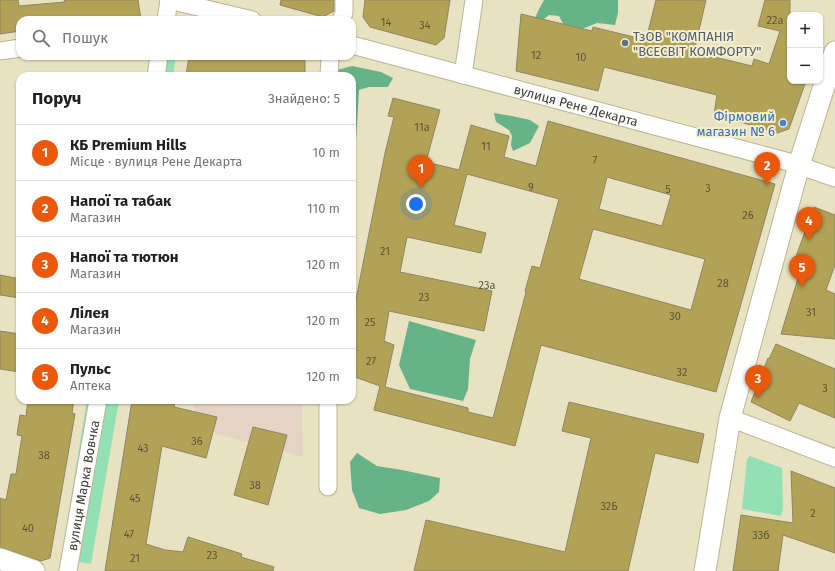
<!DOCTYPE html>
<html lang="uk">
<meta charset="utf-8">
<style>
:root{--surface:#fff;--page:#f6f6f6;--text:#202124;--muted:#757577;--line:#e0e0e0;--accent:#ea580c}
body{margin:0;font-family:"Fira Sans",sans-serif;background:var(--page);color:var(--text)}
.controls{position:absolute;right:12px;top:12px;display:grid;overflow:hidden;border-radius:8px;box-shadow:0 1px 3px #0004}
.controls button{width:36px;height:36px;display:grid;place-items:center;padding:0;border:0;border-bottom:1px solid var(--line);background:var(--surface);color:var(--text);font:20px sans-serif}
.you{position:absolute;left:416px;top:204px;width:14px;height:14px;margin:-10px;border:3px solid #fff;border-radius:50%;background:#1a73e8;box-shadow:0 0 0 6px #1a73e833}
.badge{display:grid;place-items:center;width:26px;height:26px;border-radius:50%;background:var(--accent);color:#fff;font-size:13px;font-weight:700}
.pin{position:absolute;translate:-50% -33px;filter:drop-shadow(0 1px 2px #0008)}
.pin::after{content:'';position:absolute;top:21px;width:14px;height:12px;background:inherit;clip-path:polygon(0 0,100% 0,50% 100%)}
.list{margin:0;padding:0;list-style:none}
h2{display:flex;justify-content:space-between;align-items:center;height:52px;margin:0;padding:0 16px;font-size:17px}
h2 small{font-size:13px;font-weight:400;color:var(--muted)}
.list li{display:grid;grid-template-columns:26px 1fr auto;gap:12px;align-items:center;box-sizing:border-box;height:56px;padding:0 16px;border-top:1px solid var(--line)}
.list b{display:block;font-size:15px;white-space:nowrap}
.list p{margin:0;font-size:13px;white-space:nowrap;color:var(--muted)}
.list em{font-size:13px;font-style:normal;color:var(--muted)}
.icon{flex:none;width:22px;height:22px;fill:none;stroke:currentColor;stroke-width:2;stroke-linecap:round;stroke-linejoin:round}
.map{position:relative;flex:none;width:835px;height:571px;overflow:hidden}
.search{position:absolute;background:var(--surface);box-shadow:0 1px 3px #0004;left:16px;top:16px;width:340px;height:44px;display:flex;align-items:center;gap:10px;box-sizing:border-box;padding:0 14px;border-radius:12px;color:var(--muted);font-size:15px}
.panel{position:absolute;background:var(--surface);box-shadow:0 1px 3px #0004;left:16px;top:72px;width:340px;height:332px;border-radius:12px}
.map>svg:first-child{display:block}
</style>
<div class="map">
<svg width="835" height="571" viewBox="0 0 835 571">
<rect width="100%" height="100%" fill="#e9e2c1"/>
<path fill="#e5d4c3" d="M194,400h108l1,57 -87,-23 -5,-6 -17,-4z"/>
<path fill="#93e0b4" d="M164,56h12l-3,20h-13z
M87,400h9l-29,160 -6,-1z
M104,400h15l-28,164 -16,-3z
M750,456l32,12 1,41 -2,7 -39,-7 5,-50z"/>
<path fill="#67b389" d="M544,0h74v13l-3,12 -18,-2 -25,10 -5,-2 -8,-15 -10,-1 -9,7 -8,3 7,-16z
M352,66l29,6 12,6 -5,9h-19l-10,3 -3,50 -4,10v-74h-19v-5z
M494,113l18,3 18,4 9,6 -9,17 -17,8 -2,-6 1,-9 -3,-6 -13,-8z
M409,321l67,19 -6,19 -2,30 -5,12 -53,-12 -11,-24z
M357,453l20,13 25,4 38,8 -1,14 -10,9 -23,9 -26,4 -21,-6 -7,-18 -2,-28z"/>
<path fill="#b2a256" stroke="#8c8668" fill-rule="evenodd" d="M0,0h18l1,6 46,-4 -1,-2h74l3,20h-121v11l-20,3z
M281,0h53v11l-11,6 -43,-12z
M365,0h85l-6,38 -8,7 -66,-18 -7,-10z
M656,0h50l-12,52 58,14 2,-7 15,5 11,-33 -22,-5 7,-26h25v81h16l-17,48 -12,4 -63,-19 3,-19 -113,-28 -6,24 -82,-20 5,-57 71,17 1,-4 53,13z
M189,56h104l12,2v18h-119z
M393,98l47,12 -14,52 33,8 12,-45 38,11 -5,21 32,9 12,-45 227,63 -59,208 -175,-47 -26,101 -141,-36 6,-24 -28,-10v-73l3,1 30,-151 9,-36 -6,-1zM467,174l92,25 -19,69 -8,-2 -7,25 1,1 -33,126 -25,-6v-4l-83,-21 9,-42 -10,-4 5,-30 95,20 8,-40 -92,-19 7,-35 74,16 5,-20 -32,-8zM607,177l64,18 -9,31 -63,-17zM593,229l112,30 -14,51 -112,-31z
M814,207l21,8v50l-9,25 9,4v45l-54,-5 21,-69 -8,-3z
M0,275l20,4v19l-20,-3z
M0,331l20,3v38l-20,-3z
M776,344l59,25v49l-36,-15 -9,18 -39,-19 17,-44 1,1z
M28,400h46l-2,13 3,1 -25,144 -9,3 -3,-1 -38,-13v-49l6,2 5,-26h5l6,-38 -5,-1 3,-20 6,1z
M132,400h43l-1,7 43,10 -11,41 -44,-12 -16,98 19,6 18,2 5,-15 54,17 -1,3 33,10 -1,4h-168z
M569,402l135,32 -6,29 -43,-10 -27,118h-214l12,-51 139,32 26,-114 -29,-7z
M253,427l34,8 -19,70 -34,-10z
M791,471l44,17v65l-52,-18 -5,36h-45l8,-56 52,8z"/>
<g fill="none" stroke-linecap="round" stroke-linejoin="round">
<g stroke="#bcb595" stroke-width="19">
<g id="minor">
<path d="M169,0l83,20"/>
<path d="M166,20l3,-20"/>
<path d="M341,20l3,-7v-13"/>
<path id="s1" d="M352,45l437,117 46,16"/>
<path d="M0,51l20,-3"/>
<path d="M463,75l11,-75"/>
<path d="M156,76l3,-20"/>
<path d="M329,76l1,-20"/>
<path d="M730,418l105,40"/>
<path d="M328,487v-87"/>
<path id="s2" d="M68,571l30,-171"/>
</g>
</g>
<g stroke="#bcb595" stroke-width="23">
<path id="tertiary" d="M0,559l34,12
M705,571l25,-153 69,-253 36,-113"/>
</g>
<use href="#minor" stroke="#fff" stroke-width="17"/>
<use href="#tertiary" stroke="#fff" stroke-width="21"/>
</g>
<circle fill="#5c6f8a" stroke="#f6efce" stroke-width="1.5" cx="625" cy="43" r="4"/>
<circle fill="#3f7fe0" stroke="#f6efce" stroke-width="1.5" cx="783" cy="123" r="4"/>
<g text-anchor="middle" stroke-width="4" stroke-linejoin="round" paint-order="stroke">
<g font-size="11" fill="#5b5538">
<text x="775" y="24">22а</text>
<text x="386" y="26">14</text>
<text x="425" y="29">34</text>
<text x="536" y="59">12</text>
<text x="581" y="61">10</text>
<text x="422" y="131">11а</text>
<text x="486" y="150">11</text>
<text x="595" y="164">7</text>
<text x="531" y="191">9</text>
<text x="708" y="192">3</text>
<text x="668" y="193">5</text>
<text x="748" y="219">26</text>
<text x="385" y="255">21</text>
<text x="723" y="287">28</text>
<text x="487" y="289">23а</text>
<text x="424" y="301">23</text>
<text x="811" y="316">31</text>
<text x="675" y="320">30</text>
<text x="370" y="326">25</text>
<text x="371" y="365">27</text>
<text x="682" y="376">32</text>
<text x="825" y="392">3</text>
<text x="197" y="445">36</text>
<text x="143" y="452">43</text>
<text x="44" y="459">38</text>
<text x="255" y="489">38</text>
<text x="135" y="502">45</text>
<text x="609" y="510">32Б</text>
<text x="813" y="517">2</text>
<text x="28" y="532">40</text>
<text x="129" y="538">47</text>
<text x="761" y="539">33б</text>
<text x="212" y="559">23</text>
<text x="135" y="562">21</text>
</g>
<g font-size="13" fill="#4e5e75" stroke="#f6efce" text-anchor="start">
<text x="633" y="41">ТзОВ "КОМПАНІЯ<tspan x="633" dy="15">"ВСЕСВІТ КОМФОРТУ"</tspan></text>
</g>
<g font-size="13" fill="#3e3b2e" stroke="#f6efce">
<text dy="5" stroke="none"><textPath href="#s1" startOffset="232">вулиця Рене Декарта</textPath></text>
<text dy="5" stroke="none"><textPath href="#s2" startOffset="87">вулиця Марка Вовчка</textPath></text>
</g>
<g font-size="13" fill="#366cbe" stroke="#f6efce" text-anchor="end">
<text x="775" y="121">Фірмовий<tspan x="775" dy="15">магазин № 6</tspan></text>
</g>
</g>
</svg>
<div class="controls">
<button>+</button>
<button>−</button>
</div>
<div class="you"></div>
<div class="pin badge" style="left:421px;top:188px">1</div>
<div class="pin badge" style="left:767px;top:185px">2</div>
<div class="pin badge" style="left:758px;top:398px">3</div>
<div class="pin badge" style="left:809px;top:240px">4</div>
<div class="pin badge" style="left:802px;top:287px">5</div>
<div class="search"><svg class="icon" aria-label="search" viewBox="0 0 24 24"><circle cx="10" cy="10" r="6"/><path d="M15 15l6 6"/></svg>Пошук</div>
<section class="panel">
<h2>Поруч<small>Знайдено: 5</small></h2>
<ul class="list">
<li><span class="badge">1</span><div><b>КБ Premium Hills</b><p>Місце · вулиця Рене Декарта</p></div><em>10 m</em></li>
<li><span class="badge">2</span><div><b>Напої та табак</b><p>Магазин</p></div><em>110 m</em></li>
<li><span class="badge">3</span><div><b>Напої та тютюн</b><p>Магазин</p></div><em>120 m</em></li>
<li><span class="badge">4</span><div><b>Лілея</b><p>Магазин</p></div><em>120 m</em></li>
<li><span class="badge">5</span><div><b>Пульс</b><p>Аптека</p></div><em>120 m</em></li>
</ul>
</section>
</div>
